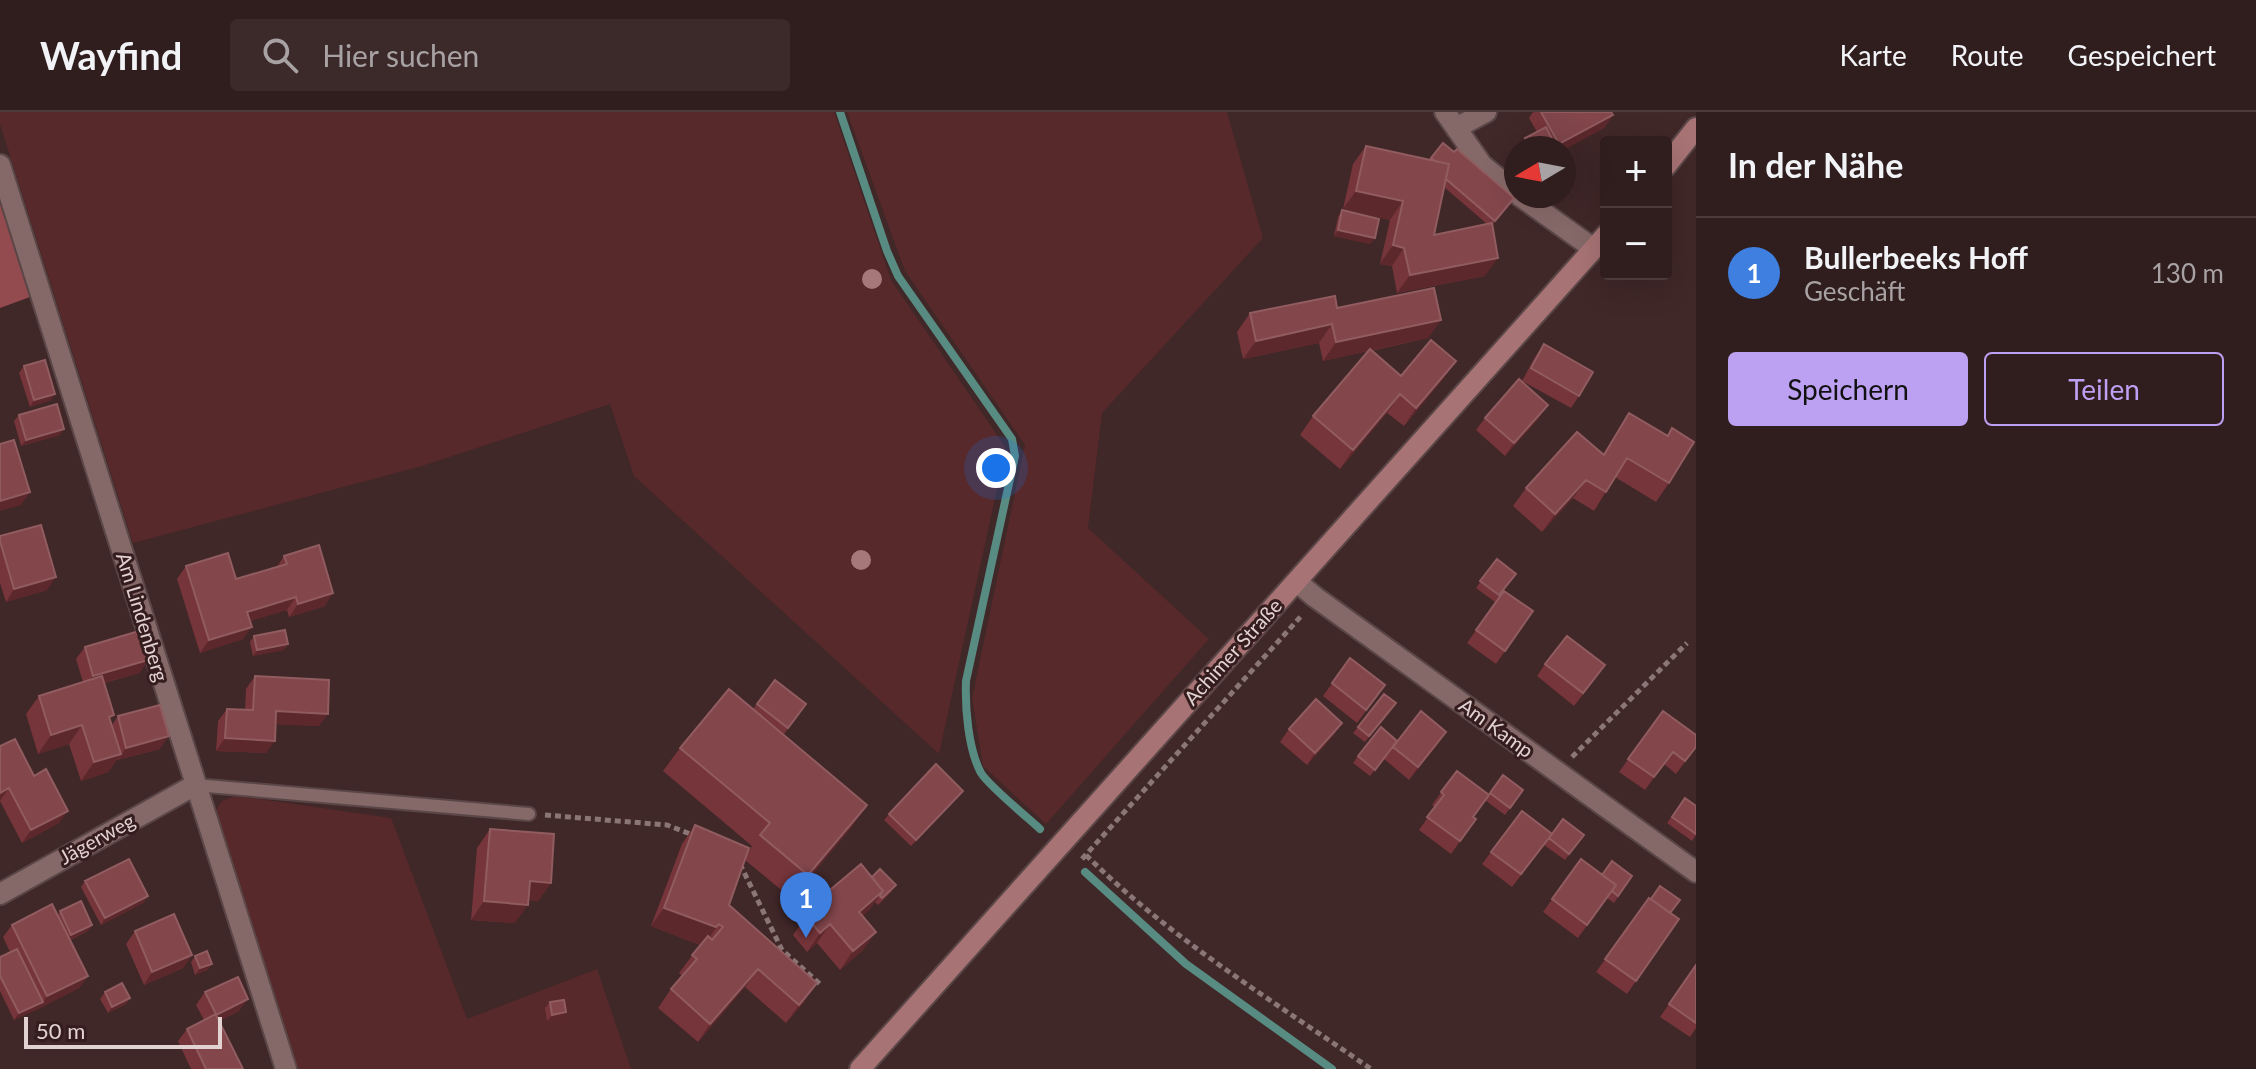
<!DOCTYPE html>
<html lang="de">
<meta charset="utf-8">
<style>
:root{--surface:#301d1e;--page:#3c2a2b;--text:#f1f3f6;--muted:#a8a2a4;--line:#4b3b3c;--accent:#bca0f2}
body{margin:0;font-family:Lato,sans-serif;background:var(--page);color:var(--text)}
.controls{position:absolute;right:24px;top:24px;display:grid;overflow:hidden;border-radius:8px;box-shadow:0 8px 32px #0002}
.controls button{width:72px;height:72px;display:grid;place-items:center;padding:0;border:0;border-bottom:2px solid var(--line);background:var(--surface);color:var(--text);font:40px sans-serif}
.compass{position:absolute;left:1504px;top:24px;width:72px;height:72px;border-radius:50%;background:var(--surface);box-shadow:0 8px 32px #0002;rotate:260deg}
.scale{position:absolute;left:24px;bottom:20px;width:198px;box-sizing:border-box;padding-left:8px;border:4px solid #e3d2d2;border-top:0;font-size:22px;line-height:28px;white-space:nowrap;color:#e3d2d2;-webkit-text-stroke:6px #351d1e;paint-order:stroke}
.you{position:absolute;left:996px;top:356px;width:28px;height:28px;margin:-20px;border:6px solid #fff;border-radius:50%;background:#1a73e8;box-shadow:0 0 0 12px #1a73e833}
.badge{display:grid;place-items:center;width:52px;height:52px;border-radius:50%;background:var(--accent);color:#fff;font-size:26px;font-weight:700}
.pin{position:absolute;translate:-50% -66px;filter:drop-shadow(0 2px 4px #0008)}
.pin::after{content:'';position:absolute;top:42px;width:28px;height:24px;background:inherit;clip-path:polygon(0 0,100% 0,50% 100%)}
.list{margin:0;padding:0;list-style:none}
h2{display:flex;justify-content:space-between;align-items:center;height:104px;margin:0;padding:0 32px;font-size:34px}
h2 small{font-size:26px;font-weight:400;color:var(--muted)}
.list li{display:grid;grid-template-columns:52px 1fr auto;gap:24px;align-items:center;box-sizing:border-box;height:112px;padding:0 32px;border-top:2px solid var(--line)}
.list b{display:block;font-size:30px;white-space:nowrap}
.list p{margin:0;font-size:26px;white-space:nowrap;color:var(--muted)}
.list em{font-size:26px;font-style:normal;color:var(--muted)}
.actions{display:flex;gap:16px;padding:24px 32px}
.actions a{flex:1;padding:18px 0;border:2px solid var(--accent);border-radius:8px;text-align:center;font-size:28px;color:var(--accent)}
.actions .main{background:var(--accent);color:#111}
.icon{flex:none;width:44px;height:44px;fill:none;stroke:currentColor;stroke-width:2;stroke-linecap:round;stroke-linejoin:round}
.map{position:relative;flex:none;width:1696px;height:957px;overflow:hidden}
header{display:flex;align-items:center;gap:48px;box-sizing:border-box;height:112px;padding:0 40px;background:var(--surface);border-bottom:2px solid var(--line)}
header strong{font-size:38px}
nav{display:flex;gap:44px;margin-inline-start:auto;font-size:28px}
.search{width:560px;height:72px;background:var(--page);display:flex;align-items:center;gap:20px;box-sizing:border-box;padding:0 28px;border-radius:8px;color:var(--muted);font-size:30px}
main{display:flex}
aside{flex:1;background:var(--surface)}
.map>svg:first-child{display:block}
</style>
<header>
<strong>Wayfind</strong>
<div class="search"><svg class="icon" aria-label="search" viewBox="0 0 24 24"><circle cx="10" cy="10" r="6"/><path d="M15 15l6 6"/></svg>Hier suchen</div>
<nav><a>Karte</a><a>Route</a><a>Gespeichert</a></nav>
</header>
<main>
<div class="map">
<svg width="1696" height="957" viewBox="0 0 1696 957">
<rect width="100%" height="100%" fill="#402728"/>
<path fill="#57292b" d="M0,0h834l57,168 115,168 -67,306 -305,-278 -24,-72 -188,62 -289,77 -133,-419z
M847,0h380l36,126 -161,175 -14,115 121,111 -163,185 -63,-58 -11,-68 53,-253 -120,-174z
M239,684l152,22 76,201 130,-50 34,100h-333l-81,-248c-1,-19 4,-22 22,-25z"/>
<path fill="#944b4f" d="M0,89l30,96 -30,11z"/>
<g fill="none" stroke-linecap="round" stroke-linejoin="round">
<path stroke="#588c83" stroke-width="8" d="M840,0l47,139 11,25 114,163 3,17 -49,225c-1,26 2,68 15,92 8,13 46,44 59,56
M1085,760l101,92 146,105"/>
<g stroke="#5a4646" stroke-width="16">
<path id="service" d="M195,673l334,29"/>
</g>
<g stroke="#5a4646" stroke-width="24">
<path id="minor" d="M1445,0l37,53 34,28
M1456,16l30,-16
M0,53l286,904
M1520,84l74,53
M1297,470l18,15 381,275
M0,782l195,-109"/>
</g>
<g stroke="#5a4646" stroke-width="24">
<path id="secondary" d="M1666,54l30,-38
M860,957l746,-834"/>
</g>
<path stroke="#8b7676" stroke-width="5" stroke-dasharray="6 4" stroke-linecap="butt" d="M1572,645l115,-114
M545,703l122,10 26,10
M1086,743c82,82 190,148 285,214
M1082,747l221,-245
M740,752l42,86 38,34"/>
<use href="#service" stroke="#856868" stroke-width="12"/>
<use href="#minor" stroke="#856868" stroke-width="20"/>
<use href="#secondary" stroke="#a87375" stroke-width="20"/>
</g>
<g fill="#a77879">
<circle cx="872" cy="167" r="10"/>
<circle cx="861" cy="448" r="10"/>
</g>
<path fill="#76353a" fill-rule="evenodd" d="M1533,0h78l2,3 -9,13 -40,20h-46l7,-10 12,-6 -8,-14z
M1443,31l67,61 -18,21 -7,51 -88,17 -5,-27 -12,-2 10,-44 -47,-11 10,-45 13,-18 63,14zM1444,75l43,37 -53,11z
M1342,98l33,28 -5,6 -36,-8 4,-19z
M1337,196l104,12 -13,18 -57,13 30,25 55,-15 -13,18 -39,47 -17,-13 -47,56 -40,-34 13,-19 55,-65 -45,10 -4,-18 -76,16 -6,-27 13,-19z
M1544,232l35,52 -8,12 -49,-27 13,-24z
M24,254l27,34 -21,7 -11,-34z
M1629,301l38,22 5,-7 -3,55 -13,19 -41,-25 -21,34 -21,-13 -31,34 -29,-26 13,-18 77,-34z
M19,303l41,20 -39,11 -7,-25z
M1485,306h54l-34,38 -29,-26z
M0,424l47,54 -41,12 -6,-19z
M284,444l41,50 -36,11 -2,-7 -37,11 -7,18 -43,14 -23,-74 9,-13 50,13 41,-12z
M1497,447l19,15 -21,28 -19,-14z
M1504,479l29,20 -37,53 -29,-21z
M254,524l34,8 -4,6 -31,6 -3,-14z
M85,535l63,13 -9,13 -35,10 8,42 6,-9 42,33 -43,11v-1l-9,13 -27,9 -12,-37 -31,10 -12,-40 13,-18 44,-14 -7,-23z
M1350,546l35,27 -28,38 -34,-27z
M1545,552l51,14 -22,28 -37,-30z
M255,564l64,50 -44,-2 -9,29 -50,-2 2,-30 9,-12 18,1 1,-21z
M775,568l31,24 -22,30 -14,-11 97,82 -17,24 -58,70 -47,-39 -16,45 75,97 -18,21 -41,-36 -47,55 -40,-34 13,-19 11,-13 -3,-3 21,-28 -49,-19 31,-82 13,-19 53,27 4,-6 -89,-75 17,-23 73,-39z
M1396,591l-31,39 -12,-9 5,-6z
M1663,599l33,36 -20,27 -12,-10 -19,26 -26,-18z
M1342,611l-9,13 -26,29 -27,-23 9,-13z
M1397,629l40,4 -28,35 -25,-21 1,-1 -15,18 -17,-13 5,-7z
M0,634l34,30 25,47 -37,20 -22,-42z
M1457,659l32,24 14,-20 20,15 -18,25 -20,-15 -12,17 3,2 -25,35 -32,-24 16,-23 -3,-2z
M958,685l-47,49 -27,-26 5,-6z
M1685,686l11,8v29l-4,6 -25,-18z
M490,717l61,54 -13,18 -9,-1 -14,23 -44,-3 6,-72z
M1552,722l32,1 -19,25 -21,-15 -32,42 -30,-23 9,-12z
M1581,747l21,16 30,1 -18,27 -7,-5 -29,40 -35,-26z
M872,765l24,8 -5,7 -13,13 -3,-3 -5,7 -8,7 14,16 -13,18 -23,20 -23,-27 -10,9 -14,-17 25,-35z
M85,769l63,15 -5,7 -42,22 -20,-38z
M1649,786l30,21 -52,75 -31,-22z
M60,799l32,14 -4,6 -18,9 18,36 -9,12 -65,32 -14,-29v-34l10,-5 -7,-15 9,-12 46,-10z
M135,819l57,24 -9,13 -39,17 -18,-41z
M195,844l17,8 -5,6 -12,5 -4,-13z
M1696,853v63l-6,9 -30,-20z
M105,880l25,6 -4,6 -18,9 -8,-14z
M205,880l34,19 -20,10 24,48h-52l-13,-28 9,-12 17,-9 -8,-15z
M550,890l11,17 -14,2 -2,-13z"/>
<path fill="#5c282c" d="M1613,3l-9,13 -40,22v-2h-8l3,-4z
M1356,79l47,10 -13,19 -47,-11z
M1338,118l37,8 -5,6 -36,-8z
M1393,133l11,3 -12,18 -12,-2z
M1498,146l-13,18 -88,17 13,-18z
M1441,208l-13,18 -105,23 13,-19z
M1332,212l-13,19 -76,16 13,-18z
M1456,249l-13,18 -39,47 12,-18z
M55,282l-4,6 -21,7 4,-7z
M1400,282l-13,19 -47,56 13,-19z
M1548,293l-9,13 -34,38 9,-13z
M64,317l-4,6 -39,11 5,-6z
M1586,368l-13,18 -31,34 13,-18z
M30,380l-9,13 -21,6v-10z
M56,465l-9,13 -41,12 8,-13z
M333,481l-8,13 -36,11 9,-13z
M296,485l-9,13 -49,15 9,-13z
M252,515l-9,12 -43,14 9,-13z
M288,532l-4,6 -31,6 4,-6z
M148,548l-9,13 -55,15 9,-12z
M276,599l52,3 -9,12 -52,-2z
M1342,611l-9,13 -26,29 8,-12z
M82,613l-13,19 -31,10 13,-19z
M1446,620l-9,13 -28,35 9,-13z
M169,624l-9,13 -43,11 9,-12z
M225,626l50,3 -9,12 -50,-2z
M121,642l-13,18 -27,9 13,-19z
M9,676l-9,13v-8z
M867,693l-17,24 -58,70 16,-24z
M68,699l-9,12 -37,20 9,-13z
M530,769l21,2 -13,18 -21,-2z
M883,779l-13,18 -24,21 13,-18z
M148,784l-5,7 -42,22 4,-7z
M484,789l44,4 -13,18 -44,-3z
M664,796l55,16 -16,22 -52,-20z
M830,812l-13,19 -10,9 13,-19z
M92,813l-4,6 -22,10 5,-6z
M876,820l-13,18 -23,20 13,-19z
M192,843l-9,13 -39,17 8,-13z
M212,852l-5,6 -12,5 5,-7z
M758,857l-13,18 -47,55 12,-18z
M88,864l-9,12 -40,21 8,-13z
M817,871l-13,19 -18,21 13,-18z
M130,886l-4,6 -18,9 4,-6z
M248,887l-9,12 -32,16 9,-12z
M43,890l-4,7 -25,11 5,-7z
M566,900l-5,7 -14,2 5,-6z"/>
<path fill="#82464b" stroke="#915c60" stroke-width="2" d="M1541,0h70l2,3 -54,29z
M1546,15l10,20 -26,1 -5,-10z
M1443,31l11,9 3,-3 57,49 -19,23 -49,-42 3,-15 -14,-3 -4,-3z
M1366,34l83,18 -15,71 58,-12 6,35 -88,17 -6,-27 -11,-3 10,-44 -47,-10z
M1342,98l37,9 -4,19 -37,-8z
M1434,176l7,32 -105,22 -4,-18 -76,17 -6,-28 85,-17 2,12z
M1431,228l25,21 -40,47 -16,-14 -47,56 -40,-34 57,-67 31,27z
M1544,232l49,28 -14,24 -48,-28z
M45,248l10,34 -21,6 -10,-34z
M1519,267l29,26 -34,38 -29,-25z
M57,292l7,25 -38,11 -7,-25z
M1629,301l39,23 4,-8 22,14 -25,41 -42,-25 -21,34 -20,-12 -31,34 -29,-26 51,-56 27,23z
M14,328l16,52 -30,9v-57z
M41,413l15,52 -42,12 -14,-48v-5z
M319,433l14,48 -35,11 -2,-7 -49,15 5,15 -43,13 -23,-74 42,-13 8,26 51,-15 -3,-8z
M1497,447l19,15 -17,21 -19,-14z
M1504,479l29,20 -28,40 -29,-21z
M285,518l3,14 -31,6 -3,-14z
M139,519l9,29 -55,16 -8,-29z
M1567,524l38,29 -22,28 -38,-29z
M1350,546l35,27 -19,25 -34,-27z
M102,564l12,39 -5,2 12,37 -27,8 -12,-37 -31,10 -12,-39z
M255,564l74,4 -1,34 -52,-3 -1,30 -50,-3 2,-29 26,1z
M775,568l31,24 -18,24 -31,-24z
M729,577l138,116 -59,70 -48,-40 10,-12 -90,-75z
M1384,582l12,9 -27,33 -11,-9z
M1316,587l26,24 -27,30 -26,-24z
M160,593l9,31 -43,12 -8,-32z
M1421,599l25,21 -28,35 -25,-20z
M1663,599l33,24v12l-11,14 -12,-9 -19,25 -26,-18z
M1381,615l16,14 -22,29 -17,-14z
M15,627l19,37 12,-7 22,42 -37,19 -22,-42 -9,5v-47z
M936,652l27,27 -47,49 -27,-26z
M1457,659l32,24 -16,22 3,2 -16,22 -33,-24 17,-22 -3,-3z
M1503,663l20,15 -13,18 -20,-15z
M1685,686l11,8v28l-24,-17z
M1522,699l30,23 -31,40 -30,-22z
M1563,707l21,16 -15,19 -20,-16z
M695,713l54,23 -20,57 88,78 -18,22 -41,-36 -48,55 -39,-35 26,-30 -5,-4 16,-19 4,4 11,-13 -4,-3 -3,3 -52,-19z
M490,717l64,5 -3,49 -21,-2 -2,24 -44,-4z
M129,747l19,37 -43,22 -20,-37z
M1581,747l35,26 -29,40 -35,-26z
M1612,749l20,15 -14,20 -6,-5 4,-6 -14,-10z
M861,752l22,27 -24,21 17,20 -23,19 -23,-27 -10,9 -14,-17 14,-12 -2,-4z
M880,757l16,16 -14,13 -2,-2 3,-5 -11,-14z
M1660,774l20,14 -10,13 -19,-14z
M1649,786l30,21 -43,62 -31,-22z
M81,789l11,24 -21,10 -11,-24z
M52,792l36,72 -41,20 -35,-71z
M174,802l18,41 -40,17 -17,-41z
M17,837l26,53 -24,11 -19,-37v-19z
M207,839l5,13 -12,4 -5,-12z
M1696,853v58l-27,-19z
M238,865l10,22 -32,16 27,54h-37l-19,-40 29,-15 -11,-22z
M122,871l8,15 -18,9 -7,-15z
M564,888l2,12 -14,3 -2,-13z"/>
<g text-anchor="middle" stroke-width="6" stroke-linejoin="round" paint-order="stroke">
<g font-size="20" fill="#e3d2d2" stroke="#351d1e">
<text transform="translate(142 505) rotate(73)" y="7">Am Lindenberg</text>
<text transform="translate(1233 540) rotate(-48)" y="7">Achimer Straße</text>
<text transform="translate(1496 616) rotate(36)" y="7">Am Kamp</text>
<text transform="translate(97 727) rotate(-29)" y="7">Jägerweg</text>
</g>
</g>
</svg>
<div class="controls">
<button>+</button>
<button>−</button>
</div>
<svg class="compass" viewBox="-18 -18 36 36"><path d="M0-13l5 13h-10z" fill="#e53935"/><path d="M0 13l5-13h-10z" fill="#a8a2a4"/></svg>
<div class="scale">50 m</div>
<div class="you"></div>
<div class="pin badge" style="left:806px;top:826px;background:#3f7fe0">1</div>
</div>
<aside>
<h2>In der Nähe<small></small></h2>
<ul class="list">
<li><span class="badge" style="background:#3f7fe0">1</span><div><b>Bullerbeeks Hoff</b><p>Geschäft</p></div><em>130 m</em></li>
</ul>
<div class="actions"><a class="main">Speichern</a><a>Teilen</a></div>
</aside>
</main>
